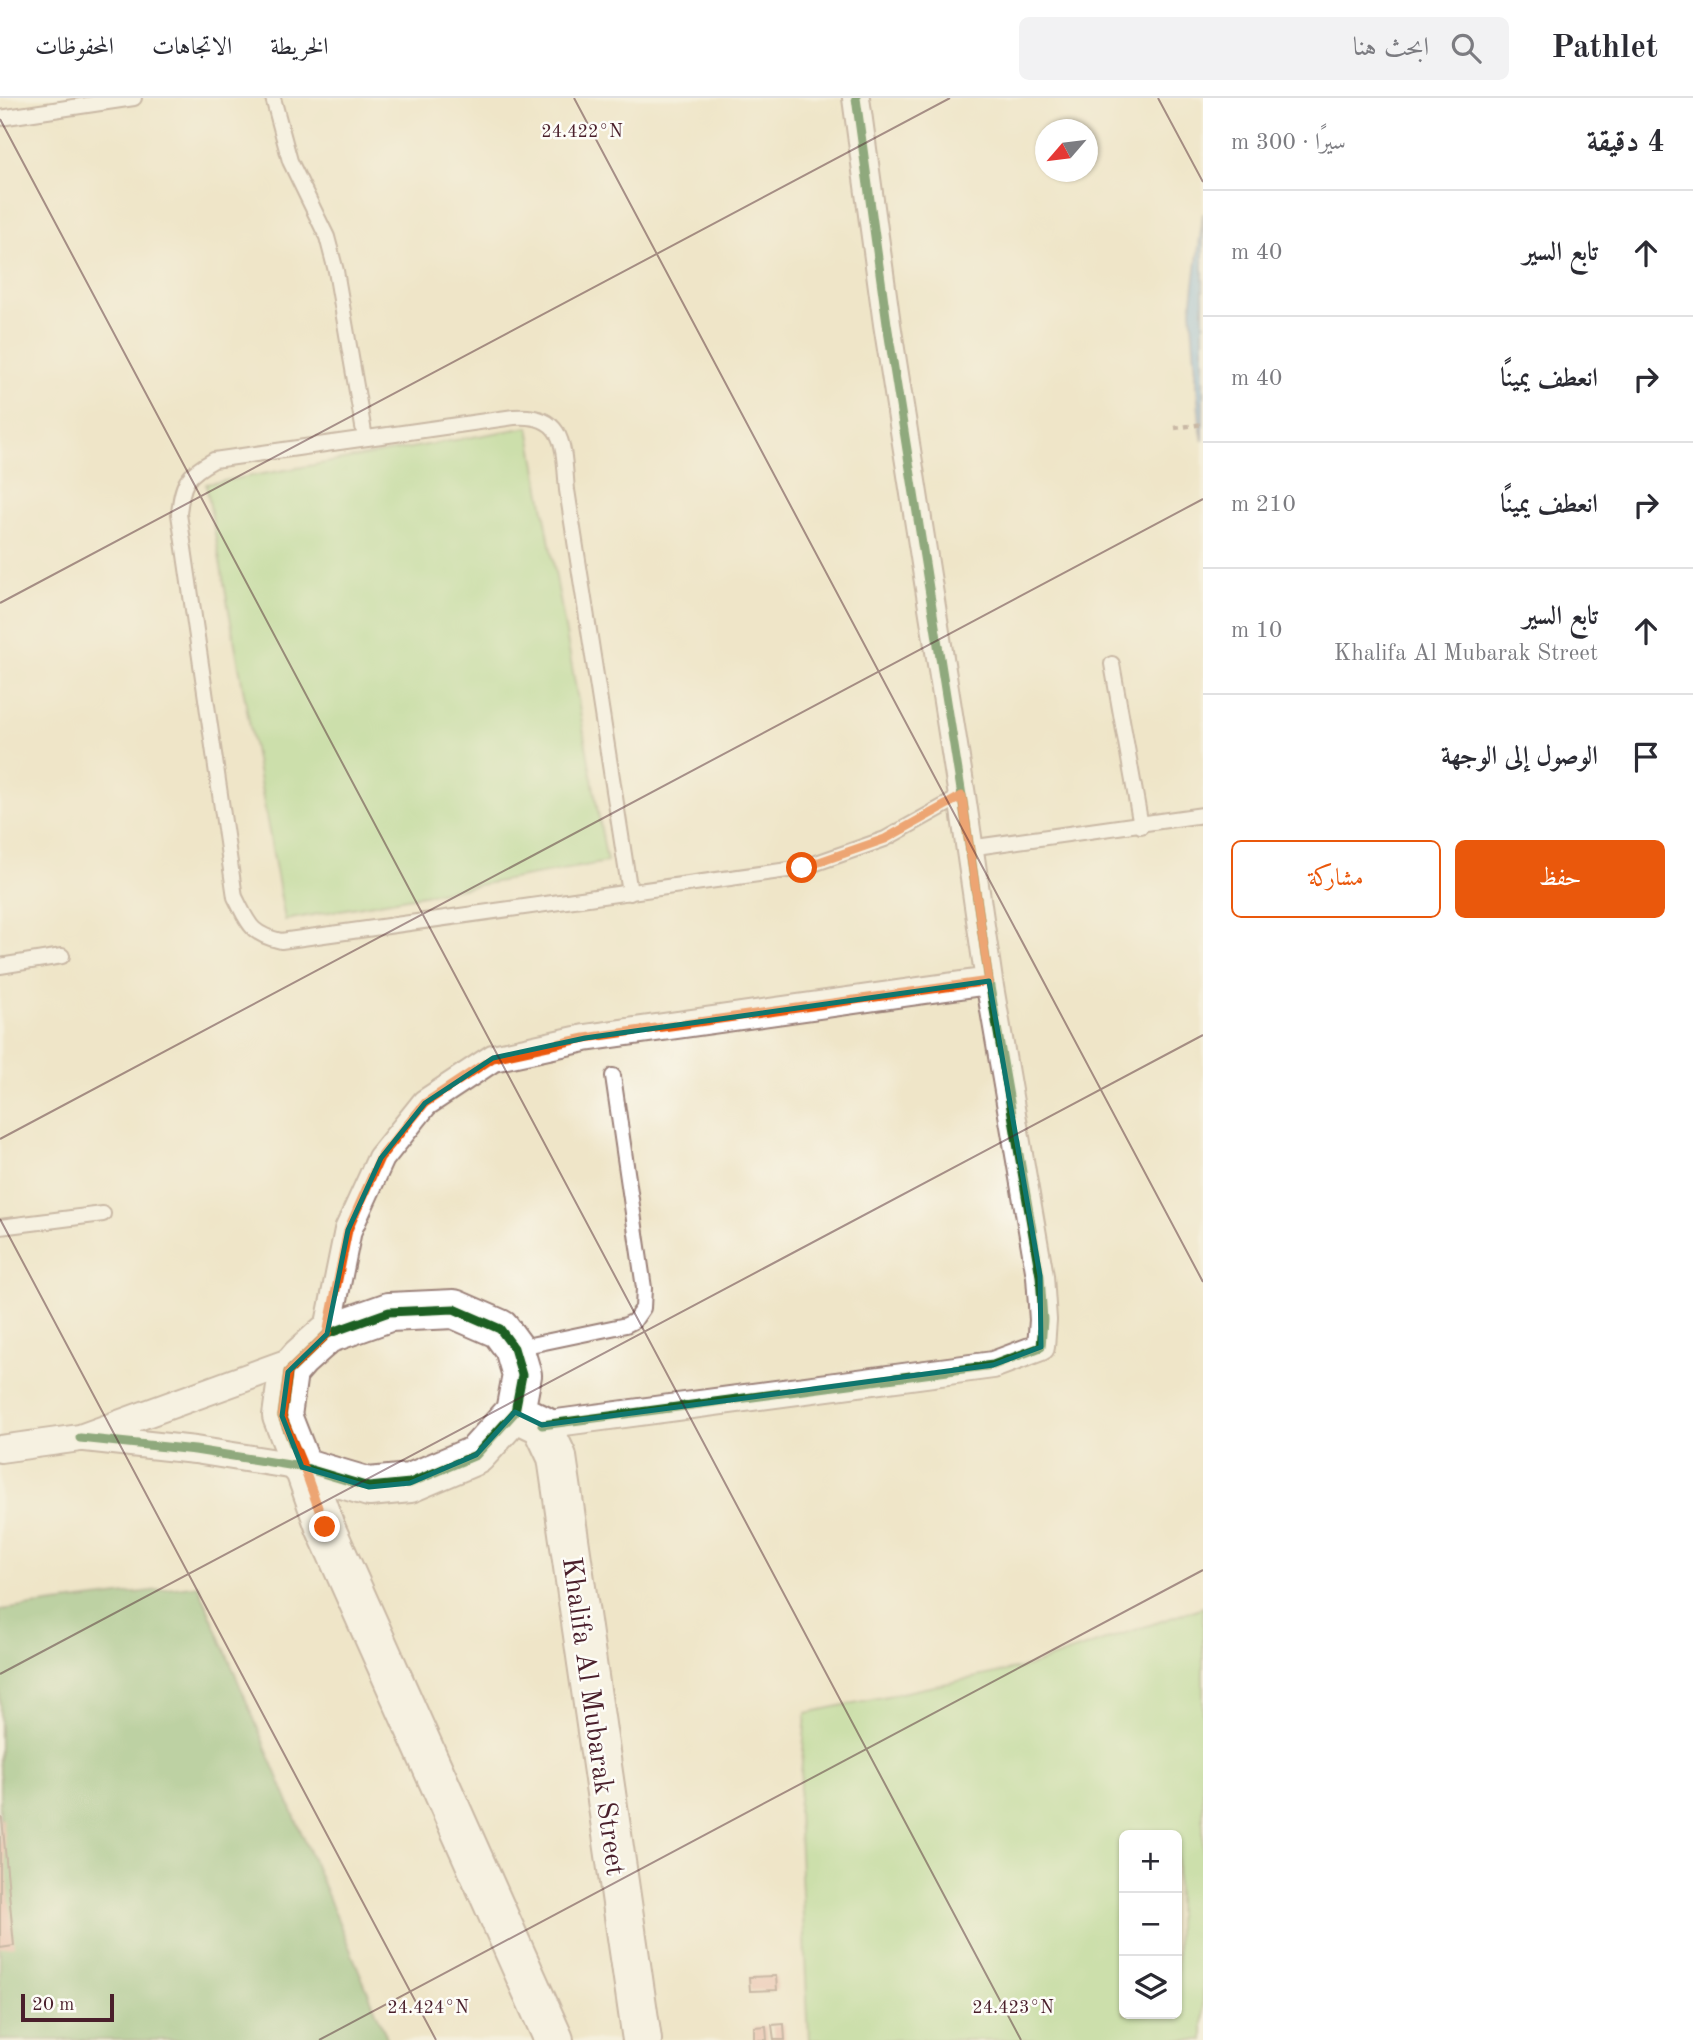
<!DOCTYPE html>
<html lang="ar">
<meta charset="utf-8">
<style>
:root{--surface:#fff;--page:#f2f2f3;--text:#2b2b33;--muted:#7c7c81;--line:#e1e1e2;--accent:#ea580c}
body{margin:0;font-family:"Old Standard TT",Amiri,serif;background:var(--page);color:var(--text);direction:rtl}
.controls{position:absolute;right:21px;bottom:21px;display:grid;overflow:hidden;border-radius:10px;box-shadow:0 2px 5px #0004}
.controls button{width:63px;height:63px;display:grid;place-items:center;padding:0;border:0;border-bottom:2px solid var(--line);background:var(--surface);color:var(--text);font:35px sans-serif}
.compass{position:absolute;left:1035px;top:21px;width:63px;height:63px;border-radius:50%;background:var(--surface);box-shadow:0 2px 5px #0004;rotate:242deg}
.scale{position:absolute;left:21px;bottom:18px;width:93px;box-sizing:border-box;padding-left:7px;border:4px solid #4a1f2b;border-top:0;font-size:19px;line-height:24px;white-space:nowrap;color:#4a1f2b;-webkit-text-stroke:5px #fdfcf7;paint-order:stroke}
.stop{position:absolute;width:21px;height:21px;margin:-16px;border:5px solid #ea580c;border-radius:50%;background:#fff}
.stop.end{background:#ea580c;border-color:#fff;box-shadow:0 2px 7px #0008}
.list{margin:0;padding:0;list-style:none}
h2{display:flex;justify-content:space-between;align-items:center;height:91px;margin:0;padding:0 28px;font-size:30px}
h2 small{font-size:23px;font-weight:400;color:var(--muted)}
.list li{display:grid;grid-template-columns:46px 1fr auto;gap:21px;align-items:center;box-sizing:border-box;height:126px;padding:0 28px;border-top:2px solid var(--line)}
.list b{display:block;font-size:26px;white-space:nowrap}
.list p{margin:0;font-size:23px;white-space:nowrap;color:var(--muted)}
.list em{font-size:23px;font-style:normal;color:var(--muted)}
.actions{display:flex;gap:14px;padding:21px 28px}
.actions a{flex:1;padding:16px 0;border:2px solid var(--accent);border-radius:10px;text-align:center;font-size:24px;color:var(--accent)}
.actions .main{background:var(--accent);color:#fff}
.icon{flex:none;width:38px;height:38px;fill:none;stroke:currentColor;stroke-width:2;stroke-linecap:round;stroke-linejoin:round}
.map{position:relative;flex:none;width:1203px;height:1942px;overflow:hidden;direction:ltr}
header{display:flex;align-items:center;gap:42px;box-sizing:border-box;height:98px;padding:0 35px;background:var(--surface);border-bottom:2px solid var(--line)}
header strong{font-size:33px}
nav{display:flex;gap:38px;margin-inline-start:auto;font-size:24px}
.search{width:490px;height:63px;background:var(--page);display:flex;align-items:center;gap:18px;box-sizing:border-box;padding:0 24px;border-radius:10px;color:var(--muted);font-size:26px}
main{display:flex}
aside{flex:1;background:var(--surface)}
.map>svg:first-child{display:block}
</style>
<header>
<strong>Pathlet</strong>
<div class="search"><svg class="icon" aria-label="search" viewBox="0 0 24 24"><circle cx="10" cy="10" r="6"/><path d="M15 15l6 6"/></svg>ابحث هنا</div>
<nav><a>الخريطة</a><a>الاتجاهات</a><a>المحفوظات</a></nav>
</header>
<main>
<aside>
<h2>4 دقيقة<small>سيرًا · 300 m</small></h2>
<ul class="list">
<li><svg class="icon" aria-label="ahead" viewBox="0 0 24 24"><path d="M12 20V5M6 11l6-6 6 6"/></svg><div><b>تابع السير</b></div><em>40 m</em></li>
<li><svg class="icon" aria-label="right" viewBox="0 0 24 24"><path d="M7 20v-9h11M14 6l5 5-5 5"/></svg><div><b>انعطف يمينًا</b></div><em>40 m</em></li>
<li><svg class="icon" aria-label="right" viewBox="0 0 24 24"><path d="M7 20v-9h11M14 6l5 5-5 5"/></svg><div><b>انعطف يمينًا</b></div><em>210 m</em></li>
<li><svg class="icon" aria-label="ahead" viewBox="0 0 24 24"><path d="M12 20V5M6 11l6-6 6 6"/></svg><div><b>تابع السير</b><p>Khalifa Al Mubarak Street</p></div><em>10 m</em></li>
<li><svg class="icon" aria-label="arrive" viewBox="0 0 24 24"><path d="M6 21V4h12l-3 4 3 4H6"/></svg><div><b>الوصول إلى الوجهة</b></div></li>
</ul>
<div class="actions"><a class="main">حفظ</a><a>مشاركة</a></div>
</aside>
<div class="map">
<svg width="1203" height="1942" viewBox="0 0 1203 1942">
<rect width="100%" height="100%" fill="#fdfcf7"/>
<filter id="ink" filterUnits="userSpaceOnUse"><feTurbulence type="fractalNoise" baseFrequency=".0143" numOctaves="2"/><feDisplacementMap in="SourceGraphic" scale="14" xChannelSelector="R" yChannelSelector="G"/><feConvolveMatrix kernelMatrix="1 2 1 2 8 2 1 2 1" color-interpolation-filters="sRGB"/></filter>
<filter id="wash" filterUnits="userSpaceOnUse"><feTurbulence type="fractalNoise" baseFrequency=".00686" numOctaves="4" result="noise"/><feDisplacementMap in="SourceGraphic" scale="28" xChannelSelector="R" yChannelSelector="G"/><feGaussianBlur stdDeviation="1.57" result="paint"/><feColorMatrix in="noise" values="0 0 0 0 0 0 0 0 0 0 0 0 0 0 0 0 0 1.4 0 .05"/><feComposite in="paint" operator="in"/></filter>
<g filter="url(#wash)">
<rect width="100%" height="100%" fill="#efe5c8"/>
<path fill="#a2d787" stroke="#767b59" stroke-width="2" fill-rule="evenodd" d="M529,329l78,435 -322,58 -79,-436z
M1203,1509v433h-394l-11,-228 8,-99 223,-47zM1124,1737h53v179h-53z"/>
<path fill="#81b874" stroke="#666c50" stroke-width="2" d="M198,1487l190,455h-388v-430z"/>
<path fill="#69a6da" stroke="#5a6282" stroke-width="2" d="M1203,115v228l-3,-16 -9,-116z"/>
<g id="blocks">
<path fill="#e7968e" d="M0,1720h2l12,128 -14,2z
M776,1878l1,14 -27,1 -1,-14z
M784,1926l1,16h-11l-2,-15z
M766,1928l1,14h-13v-13z"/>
</g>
</g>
<g filter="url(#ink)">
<use href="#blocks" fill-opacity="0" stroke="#9c827a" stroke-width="2"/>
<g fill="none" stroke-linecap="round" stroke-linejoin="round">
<g stroke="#9c827a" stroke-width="18">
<path id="lane" d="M273,0l17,63 37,76 9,34 29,167
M0,20l134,-20
M1112,566l29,162
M969,750l234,-33
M630,795l-63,-403c-4,-41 0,-77 -53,-73l-300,43c-28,15 -32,23 -35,54l56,383c14,27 15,37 46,44l521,-73 83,-29 77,-43
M0,868l62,-10
M0,1129l103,-13
M516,1250l110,-23 8,-4 9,-13 1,-20 -31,-212"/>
</g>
<g stroke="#9c827a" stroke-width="30">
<path id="street" d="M327,1236l21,-104 33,-72 44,-55 68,-45 92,-20 404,-57
M542,1327l451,-60 48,-18 2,-27 -3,-44 -51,-295 -27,-185 -75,-472 -31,-226
M85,1340l110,12 107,17
M0,1351l80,-11 220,-80"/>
</g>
<g stroke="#9c827a" stroke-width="42">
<path id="secondary" d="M454,1211l46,20 14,19 8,27 -7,37 -39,43 -66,28 -41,4 -67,-20 -20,-51 6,-44 12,-14 27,-24 62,-22z
M515,1314l27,13 15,32 85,583
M304,1370l21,59 229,513"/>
</g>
<path stroke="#9c827a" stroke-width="4.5" stroke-dasharray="5 5" stroke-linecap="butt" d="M1175,330l28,-4"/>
<use href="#lane" stroke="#fff" stroke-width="14"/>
<use href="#street" stroke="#fff" stroke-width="26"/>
<use href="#secondary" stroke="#fff" stroke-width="38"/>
<g stroke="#fdfcf7" stroke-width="13">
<path id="cycleway" d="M542,1327l451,-60 48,-18 2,-27 -3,-44 -51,-295 -27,-185 -75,-472 -31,-226
M80,1340l115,12 107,17 67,20 41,-4 66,-28 39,-43 7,-37 -8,-27 -14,-19 -46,-20 -65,3 -62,22 -39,38 -6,44 20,51"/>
</g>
<use href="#cycleway" stroke="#1b5e20" stroke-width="9"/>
</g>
</g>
<g fill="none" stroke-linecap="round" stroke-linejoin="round" filter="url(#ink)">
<path stroke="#ea580c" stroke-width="9" d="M325,1429l-21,-59 -22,-52 6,-44 39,-38 21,-104 32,-72 45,-55 68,-45 92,-20 404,-57 -27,-185 -77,43 -83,29"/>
</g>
<path d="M0 0H1203V1942H0ZM989,883l51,295 1,71 -48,18 -451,60 -27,-13 -39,43 -66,28 -41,4 -67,-20 -20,-51 6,-44 39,-38 21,-104 33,-72 44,-55 68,-45 92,-20z" fill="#efe5c8" fill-opacity=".55" fill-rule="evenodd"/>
<path fill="none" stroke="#0f766e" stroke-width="5" stroke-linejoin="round" d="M989,883l51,295 1,71 -48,18 -451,60 -27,-13 -39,43 -66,28 -41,4 -67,-20 -20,-51 6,-44 39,-38 21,-104 33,-72 44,-55 68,-45 92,-20z"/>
<path fill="none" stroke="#4a1f2b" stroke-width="2" stroke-opacity="0.45" d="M574,0l629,1184M1158,0l45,84M0,21l1021,1921M0,505l950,-505M0,1041l1203,-640M0,1121l436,821M0,1576l1203,-639M319,1942l884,-470"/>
<g text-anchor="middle" stroke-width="5" stroke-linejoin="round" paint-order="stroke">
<g font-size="28" fill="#4a1f2b" stroke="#fdfcf7">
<text transform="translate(595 1618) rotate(82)" y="10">Khalifa Al Mubarak Street</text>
</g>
</g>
<g font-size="18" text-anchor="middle" fill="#4a1f2b" stroke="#fdfcf7" stroke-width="5" stroke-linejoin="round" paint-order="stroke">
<text x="582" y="39">24.422°N</text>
<text x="428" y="1915">24.424°N</text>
<text x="1013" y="1915">24.423°N</text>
</g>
</svg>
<div class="controls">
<button>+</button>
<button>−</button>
<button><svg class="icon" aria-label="layers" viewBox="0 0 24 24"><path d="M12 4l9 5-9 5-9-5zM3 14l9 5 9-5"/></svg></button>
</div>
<svg class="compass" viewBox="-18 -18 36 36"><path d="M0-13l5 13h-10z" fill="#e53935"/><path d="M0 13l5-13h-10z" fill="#7c7c81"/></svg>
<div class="scale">20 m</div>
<div class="stop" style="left:802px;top:770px"></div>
<div class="stop end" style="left:325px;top:1429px"></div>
</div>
</main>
